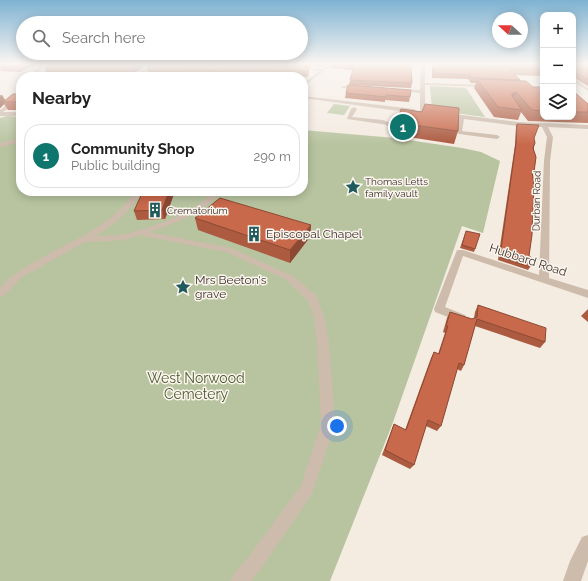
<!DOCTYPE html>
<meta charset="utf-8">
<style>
:root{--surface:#fff;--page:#f2f2f2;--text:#222;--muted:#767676;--line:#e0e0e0;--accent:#0f766e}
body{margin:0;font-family:Raleway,sans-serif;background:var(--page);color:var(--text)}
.controls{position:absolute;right:12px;top:12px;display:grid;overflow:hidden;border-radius:8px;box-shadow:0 2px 10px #0003}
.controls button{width:36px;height:36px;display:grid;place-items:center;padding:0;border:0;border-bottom:1px solid var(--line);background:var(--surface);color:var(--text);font:20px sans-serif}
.compass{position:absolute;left:492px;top:12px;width:36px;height:36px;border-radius:50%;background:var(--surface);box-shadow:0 2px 10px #0003;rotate:291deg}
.you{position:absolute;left:337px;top:426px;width:14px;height:14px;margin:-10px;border:3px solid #fff;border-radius:50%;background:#1a73e8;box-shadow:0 0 0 6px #1a73e833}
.badge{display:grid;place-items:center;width:26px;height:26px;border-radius:50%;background:var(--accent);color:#fff;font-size:13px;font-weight:700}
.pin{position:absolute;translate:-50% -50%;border:2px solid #fff;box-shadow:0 1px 4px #0006}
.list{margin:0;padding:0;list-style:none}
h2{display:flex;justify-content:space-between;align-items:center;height:52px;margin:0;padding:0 16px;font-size:17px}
h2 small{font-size:13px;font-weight:400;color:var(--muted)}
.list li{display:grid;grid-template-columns:26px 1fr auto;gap:12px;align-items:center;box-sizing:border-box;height:64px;margin:0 8px 8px;padding:0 8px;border:1px solid var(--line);border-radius:16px}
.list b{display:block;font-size:15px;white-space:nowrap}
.list p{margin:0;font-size:13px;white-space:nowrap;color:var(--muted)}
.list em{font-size:13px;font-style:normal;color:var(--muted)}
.icon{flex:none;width:22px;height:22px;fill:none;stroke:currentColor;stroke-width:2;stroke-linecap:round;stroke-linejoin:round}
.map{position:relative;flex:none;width:588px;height:581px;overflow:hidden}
.search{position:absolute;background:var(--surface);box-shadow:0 2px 10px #0003;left:16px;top:16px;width:292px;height:44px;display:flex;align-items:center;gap:10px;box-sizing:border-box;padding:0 14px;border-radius:22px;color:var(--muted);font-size:15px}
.panel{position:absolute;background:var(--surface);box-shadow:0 2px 10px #0003;left:16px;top:72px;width:292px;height:124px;border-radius:16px}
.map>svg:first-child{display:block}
</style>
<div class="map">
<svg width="588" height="581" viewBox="0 0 588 581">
<rect width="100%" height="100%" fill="#f4ebe1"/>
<path fill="#b8c4a0" d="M430,86l36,2 19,29 -53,-7z
M334,104l16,2 -6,9 -17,-2z
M7,116l14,1v74h282v-61l92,8 67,10 19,4 19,9 -17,72 -21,-7 -70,199 -62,156h-330v-463z"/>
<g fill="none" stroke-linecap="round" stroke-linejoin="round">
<path fill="#cdbbac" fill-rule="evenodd" d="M42,64h4l-13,13h-4z
M130,64l32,1 2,1 -12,1 -13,10h-5l13,-10 -17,-1 -2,-1z
M329,64h4l-30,23v-3l16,-13 -25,-2 2,-1 26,1z
M421,64h4v19l62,2 2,1 -2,1 -62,-2v28l-5,1v-21l-25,-3 2,-1 23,1z
M573,78l15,10v3l-15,-10z
M343,86l18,1 2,1 -2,1 -20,-1z
M19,91h2c0,9 -11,16 -18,21h18v4h-21v-6l8,-6z
M303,96l111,13 3,2 -3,2 -111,-15z
M354,107l3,2 -5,8 31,3 13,5 -3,2 -11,-3 -35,-5 4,-10z
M446,113l72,9 70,3v4l-40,-2 5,10 -3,24 -1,117 39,12v8l-125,-42 -18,51 20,8 1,3 -1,3 -4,1 -26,-10 -1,-3 23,-59h6l76,25 5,-114 3,-24 -5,-10 -24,-1 -54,-7 -2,12 35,4 3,2 -3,2 -38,-5 -3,-2 3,-14 -15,-2v-2z
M21,138v4l-21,5v-4z
M135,191h8c-13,20 -28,33 -48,45 10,-1 21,0 31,-2 23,-6 75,-22 86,-43h8l-1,4c-24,21 -39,27 -70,37l82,16 62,28 24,20 7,21 5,25 6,82 -23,70 -50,73 -11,14h-21l3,-6 17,-20 51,-70 20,-61 -4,-82 -3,-25 -6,-16 -21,-21 -61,-28 -87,-17 -14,5 -40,2 -64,36 -17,18 -4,1v-10c40,-39 104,-48 135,-96z
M588,535v26l-7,20h-18l7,-20 12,-24z"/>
</g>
<path fill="#ac5a40" d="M0,64h36l-16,8 -19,-1 -1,-2z
M142,64l1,4 -9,5 -48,-1 -39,2 -2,-5z
M148,64h179l-4,3 -12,-2v2h-2v5l-1,5 -86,-3 -2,2h-23l-10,-1v-2l-39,-1 -1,-5 3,-3z
M331,64h80l1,19 -1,5 -62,-3 1,-5 3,-10 -22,-2z
M432,64h111v12l-28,-1 5,5h-1l14,7h10v30h30v-26l15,13v19l-60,-2 -7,-9 -3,8 -24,-3 -20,-29 2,-5h-5l-3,-4 -36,-1z
M573,64h15v22l-15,-9z
M411,90l-2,12 -24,-2v2l-40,-4 1,-5z
M21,94v19l-1,-3h-12l-4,-6 -4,4v-13h2l3,5z
M397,123l61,8 -4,13 -59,-9z
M517,124l17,14v34l-1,2 -4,82 1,11 -2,3 -30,-10 17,-115 1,-19z
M143,191h32l-10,28 -28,1 -3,-9z
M195,218l116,7 -1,12 -20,26 -92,-33z
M465,234l10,15 -1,3 -14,-4z
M478,305l67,37 -5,6 -65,-22 -11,39 -3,6 -4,-2 -16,57 -4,5 -11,-5 -12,39 -4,4 -28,-14 10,-26 2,-5 11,6 26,-72 3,-6 4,2 7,-21 -2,-1 4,-14 3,-6 22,7 2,-1 1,-6z
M588,309v13l-7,-6z"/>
<path fill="#8c4a34" d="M24,64h12l-16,8 -2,-5z
M142,64l1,4 -9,5 -1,-5z
M221,69l1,5 -2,2v-5z
M516,92l-4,10 -4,2 4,-10z
M2,95l4,7h-3l1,2 -4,4v-11z
M169,191h6l-10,28 -3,-9z
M311,225l-1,12 -20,26v-13z"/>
<path fill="#c8694b" stroke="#8c4a34" d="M4,64h20l-6,3 -18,-1v-1z
M50,64h91l-8,4 -49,-1 -39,2z
M150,64h34l125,3 -1,4 -87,-2 -1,2 -34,-2 2,-1 -41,-1z
M339,64h72l1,19 -62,-3 4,-14z
M433,64h59l-2,3 53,2v2l-33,-1 10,10 -48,-2 -2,-3 -36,-2z
M573,64h15v16l-13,-8h-2z
M477,79l49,2 7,6h10v24l-11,-1 -16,-18 -4,2v2l10,14 -24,-3z
M348,85l63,5 -1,7 -24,-2v2l-40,-4z
M573,91l15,13v8h-15z
M13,94h8v13h-3l-1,-5h-14z
M425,104l34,4 -1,23 -61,-8 4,-14 21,3z
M517,124l22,1 -5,13 1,5 -2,5 3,9 -2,15 -2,-1 2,14 -2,50 -3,21 2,1 -1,10 -30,-10 16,-114z
M143,191h26l-7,19 -28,1z
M220,198l91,27 -21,25 -95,-32z
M466,231l14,3 -5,15 -13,-4z
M478,305l68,23 -1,14 -68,-23 -13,46 -5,-2 -18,63 -13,-6 -14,45 -29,-15 9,-26 12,6 28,-78 5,2 9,-28h-2l4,-14 22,7 5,-2z"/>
<linearGradient id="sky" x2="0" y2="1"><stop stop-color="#7eb2d2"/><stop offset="0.44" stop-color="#faf6f2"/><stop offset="1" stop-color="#faf6f2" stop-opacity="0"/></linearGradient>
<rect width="588" height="145" fill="url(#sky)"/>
<defs>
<g id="sight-bare" transform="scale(1.2)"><path d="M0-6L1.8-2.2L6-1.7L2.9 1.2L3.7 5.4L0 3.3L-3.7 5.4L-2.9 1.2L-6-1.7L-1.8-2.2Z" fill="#1f5a5e" stroke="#fbf5ee" stroke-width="2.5" paint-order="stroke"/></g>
<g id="building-bare" transform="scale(1.2)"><path d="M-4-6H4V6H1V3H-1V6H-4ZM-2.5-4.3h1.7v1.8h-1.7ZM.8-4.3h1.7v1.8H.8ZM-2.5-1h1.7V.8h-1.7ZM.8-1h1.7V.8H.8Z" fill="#1f5a5e" stroke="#fbf5ee" stroke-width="2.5" paint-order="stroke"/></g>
</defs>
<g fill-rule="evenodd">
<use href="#sight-bare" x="353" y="187"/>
<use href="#building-bare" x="155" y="210"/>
<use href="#building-bare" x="254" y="234"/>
<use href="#sight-bare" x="183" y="287"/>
</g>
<g text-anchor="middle" stroke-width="3" stroke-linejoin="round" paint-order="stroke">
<g font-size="10" fill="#3b302b" stroke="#fbf5ee" text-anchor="start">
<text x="365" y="185">Thomas Letts<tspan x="365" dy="12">family vault</tspan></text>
<text x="167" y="214">Crematorium</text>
</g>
<g font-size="10" fill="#3b302b" stroke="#fbf5ee">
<text transform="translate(536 201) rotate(-89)" y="4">Durban Road</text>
</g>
<g font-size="12" fill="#3b302b" stroke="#fbf5ee" text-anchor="start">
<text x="266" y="238">Episcopal Chapel</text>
<text x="195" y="284">Mrs Beeton's<tspan x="195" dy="14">grave</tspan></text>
</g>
<g font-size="12" fill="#3b302b" stroke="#fbf5ee">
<text transform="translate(528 260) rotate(18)" y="4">Hubbard Road</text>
</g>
<g font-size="14" fill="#4a5a2e" stroke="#fbf5ee">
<text x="196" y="383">West Norwood<tspan x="196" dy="16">Cemetery</tspan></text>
</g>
</g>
</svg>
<div class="controls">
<button>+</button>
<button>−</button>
<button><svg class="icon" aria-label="layers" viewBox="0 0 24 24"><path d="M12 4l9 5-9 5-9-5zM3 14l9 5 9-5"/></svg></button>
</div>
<svg class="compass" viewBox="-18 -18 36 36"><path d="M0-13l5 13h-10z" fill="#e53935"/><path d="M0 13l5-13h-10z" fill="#767676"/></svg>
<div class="you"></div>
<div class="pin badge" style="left:403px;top:127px">1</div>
<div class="search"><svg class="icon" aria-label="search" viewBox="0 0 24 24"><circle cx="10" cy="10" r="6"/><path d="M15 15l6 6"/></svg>Search here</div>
<section class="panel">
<h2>Nearby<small></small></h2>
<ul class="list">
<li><span class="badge">1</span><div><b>Community Shop</b><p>Public building</p></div><em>290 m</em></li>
</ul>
</section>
</div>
